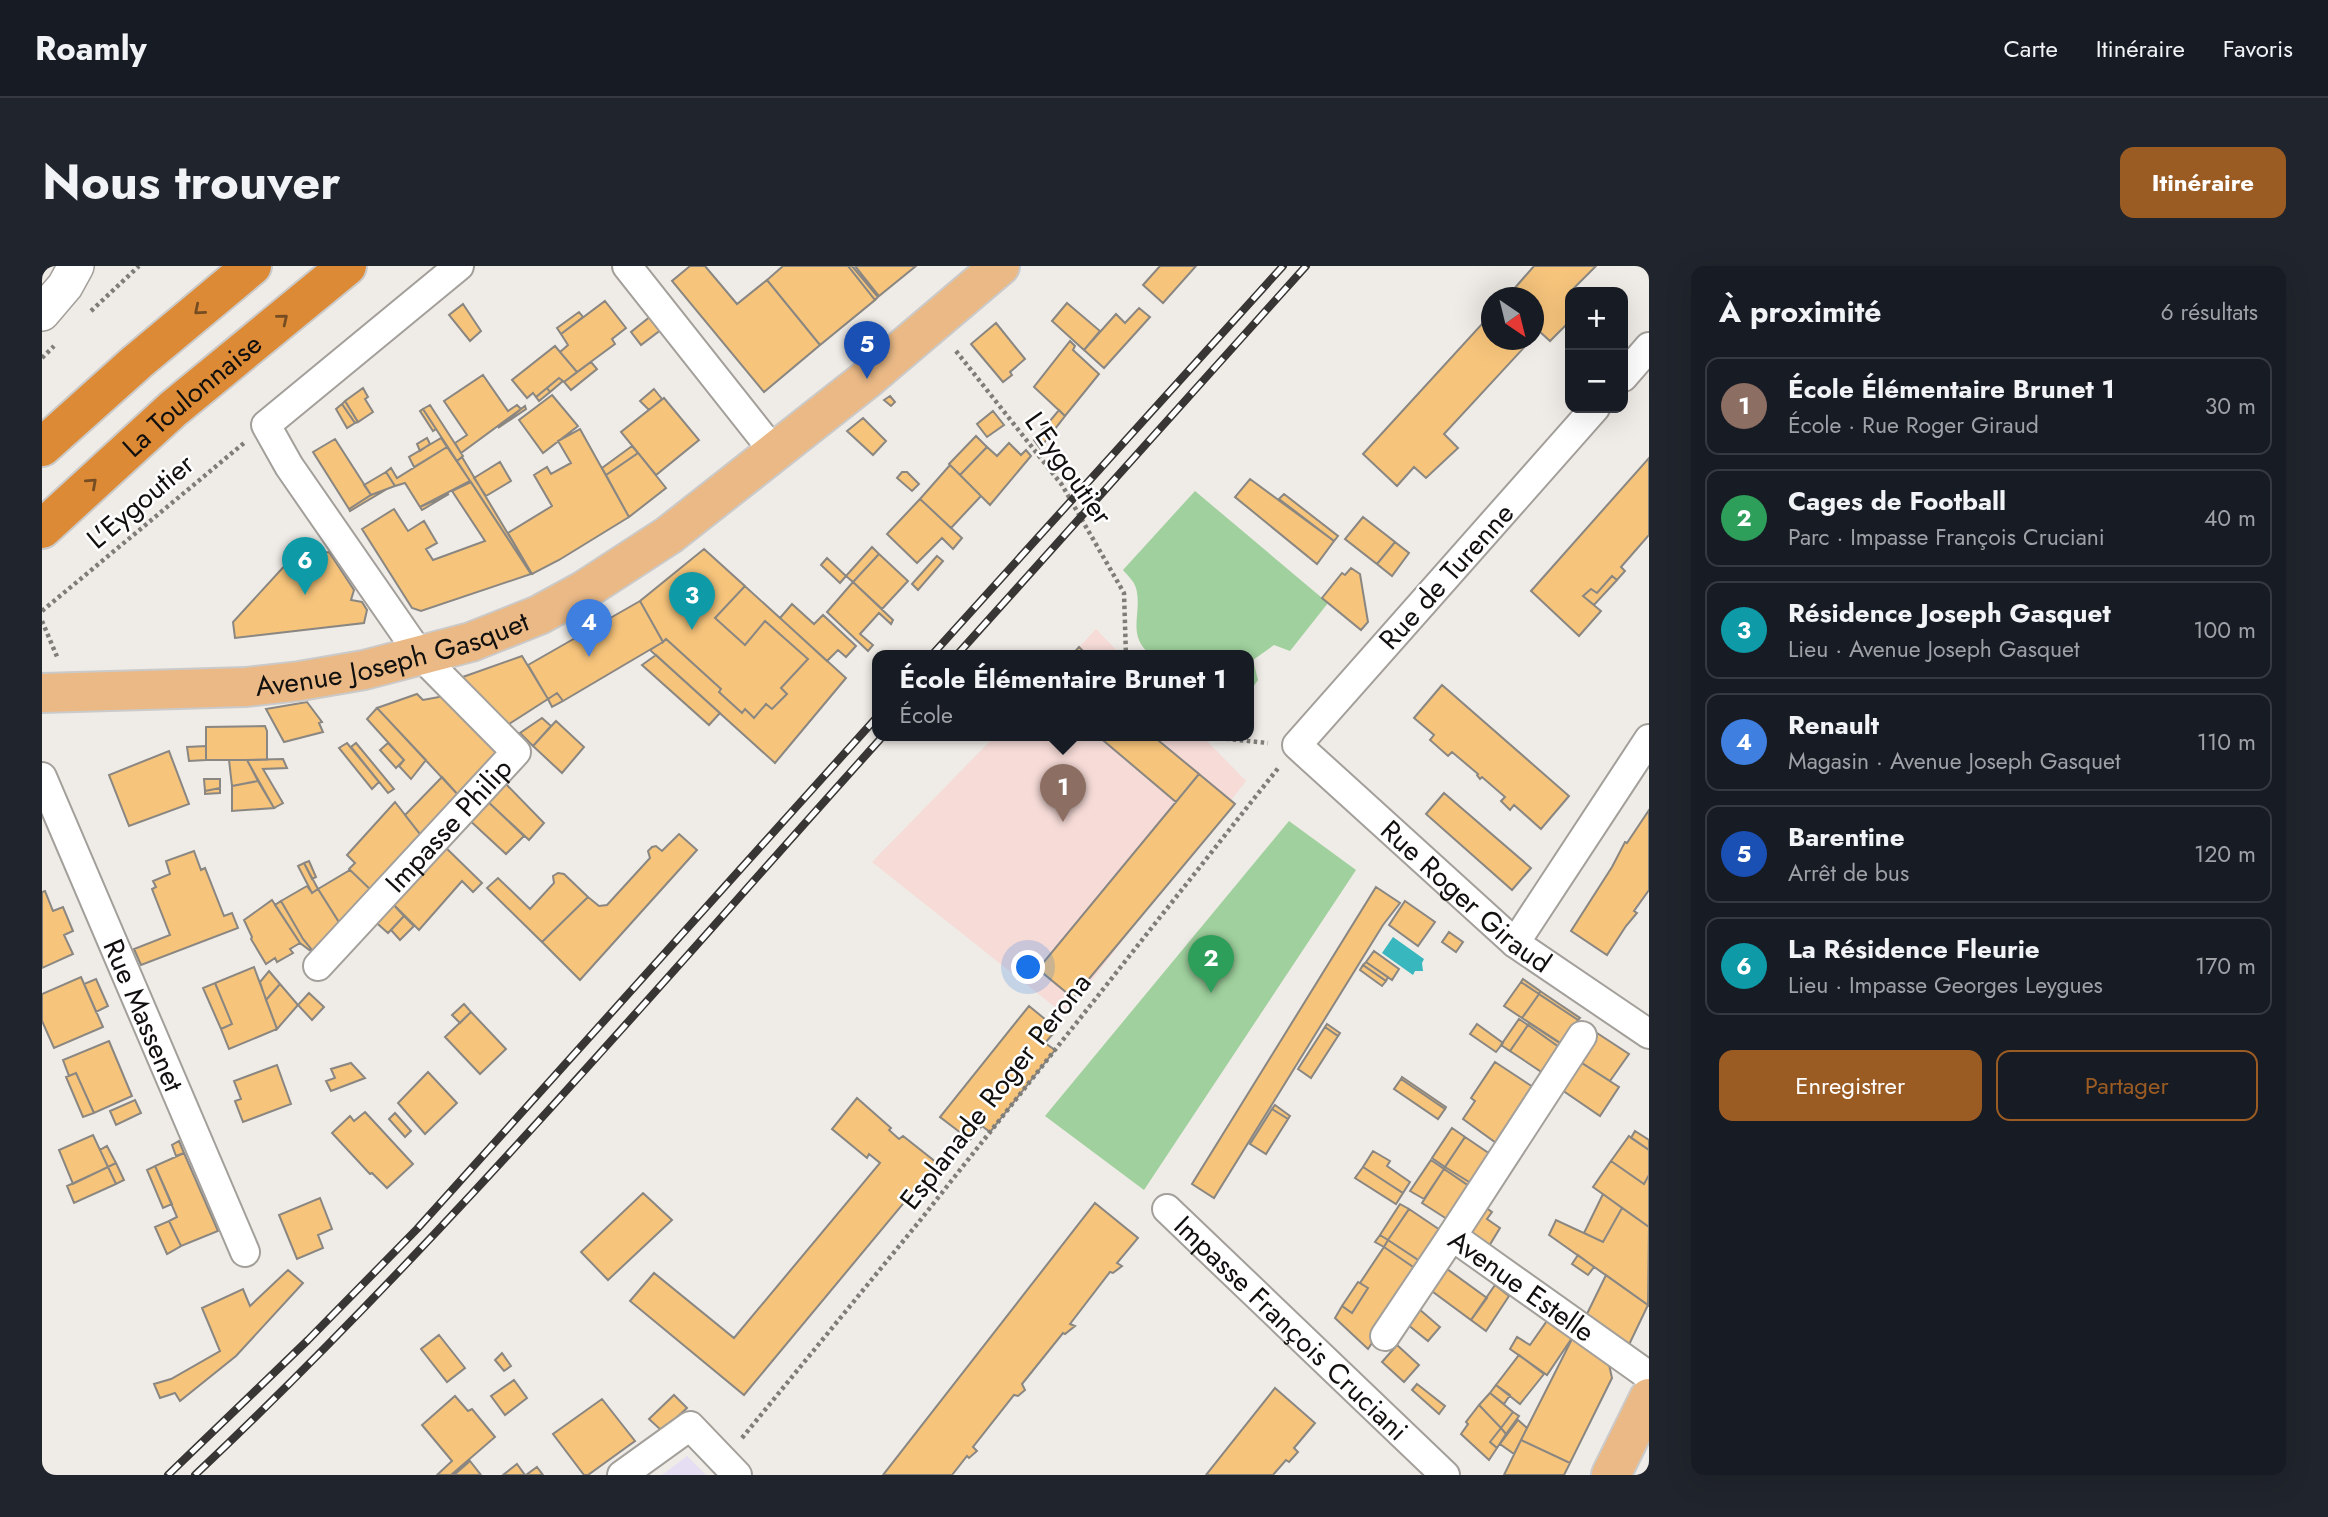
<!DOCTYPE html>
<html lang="fr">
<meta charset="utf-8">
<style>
:root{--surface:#171b24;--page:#20242c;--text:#f1f3f6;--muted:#9ea1a6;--line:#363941;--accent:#9b5c24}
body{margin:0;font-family:Jost,sans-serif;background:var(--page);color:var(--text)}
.controls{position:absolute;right:21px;top:21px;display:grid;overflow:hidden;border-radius:14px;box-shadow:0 7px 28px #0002}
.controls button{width:63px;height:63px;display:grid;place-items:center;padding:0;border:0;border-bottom:2px solid var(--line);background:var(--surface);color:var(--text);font:35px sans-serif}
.compass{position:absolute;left:1439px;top:21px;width:63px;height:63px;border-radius:50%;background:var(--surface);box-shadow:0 7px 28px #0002;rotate:145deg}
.you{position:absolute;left:987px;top:702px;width:24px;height:24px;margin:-18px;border:5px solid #fff;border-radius:50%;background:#1a73e8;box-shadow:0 0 0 10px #1a73e833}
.badge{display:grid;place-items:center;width:46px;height:46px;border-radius:50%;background:var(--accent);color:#fff;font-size:23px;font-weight:700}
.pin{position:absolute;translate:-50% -58px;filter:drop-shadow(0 2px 4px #0008)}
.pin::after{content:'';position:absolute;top:37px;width:24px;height:21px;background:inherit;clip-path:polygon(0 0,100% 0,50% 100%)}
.popup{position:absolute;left:830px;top:384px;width:382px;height:91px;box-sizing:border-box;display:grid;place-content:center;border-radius:14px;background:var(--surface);filter:drop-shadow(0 2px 5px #0005);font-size:23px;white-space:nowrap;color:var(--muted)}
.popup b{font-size:26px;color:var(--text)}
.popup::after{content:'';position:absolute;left:50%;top:100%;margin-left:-14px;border:14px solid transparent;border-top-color:var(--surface)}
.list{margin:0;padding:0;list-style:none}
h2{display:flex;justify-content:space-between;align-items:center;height:91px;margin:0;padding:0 28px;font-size:30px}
h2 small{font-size:23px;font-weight:400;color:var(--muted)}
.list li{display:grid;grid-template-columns:46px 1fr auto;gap:21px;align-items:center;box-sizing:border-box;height:98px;margin:0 14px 14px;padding:0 14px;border:2px solid var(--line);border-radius:14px}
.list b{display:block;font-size:26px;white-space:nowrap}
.list p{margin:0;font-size:23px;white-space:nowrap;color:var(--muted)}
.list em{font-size:23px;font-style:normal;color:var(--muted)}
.actions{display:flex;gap:14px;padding:21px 28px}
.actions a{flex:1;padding:16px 0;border:2px solid var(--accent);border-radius:14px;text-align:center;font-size:24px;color:var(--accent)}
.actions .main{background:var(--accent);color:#fff}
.map{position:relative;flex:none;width:1607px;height:1209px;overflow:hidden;border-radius:14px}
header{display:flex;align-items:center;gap:42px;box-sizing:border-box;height:98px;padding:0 35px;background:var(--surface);border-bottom:2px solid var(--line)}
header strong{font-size:33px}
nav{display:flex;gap:38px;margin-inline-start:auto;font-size:24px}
.intro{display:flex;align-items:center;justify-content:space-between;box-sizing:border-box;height:168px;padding:0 42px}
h1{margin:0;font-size:49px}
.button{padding:18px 32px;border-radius:14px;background:var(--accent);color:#fff;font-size:24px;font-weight:700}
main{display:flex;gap:42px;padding:0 42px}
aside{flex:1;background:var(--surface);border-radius:14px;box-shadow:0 7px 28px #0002}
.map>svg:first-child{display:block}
</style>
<header>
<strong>Roamly</strong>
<nav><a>Carte</a><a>Itinéraire</a><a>Favoris</a></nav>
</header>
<div class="intro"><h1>Nous trouver</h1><a class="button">Itinéraire</a></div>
<main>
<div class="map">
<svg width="1607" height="1209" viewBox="0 0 1607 1209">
<rect width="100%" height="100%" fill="#efebe6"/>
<path fill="#e6def3" d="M645,1190l19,19h-44z"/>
<path fill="#f6dbd7" d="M1054,363l26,27h-51z
M953,470h207l44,45 -181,234 -193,-153z"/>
<path fill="#9fd09d" d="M1153,225l133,112 -38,48 -16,-6 -21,15 5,20 -9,13 -1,-37h-96c-27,-21 -9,-42 -16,-68 -2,-7 -8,-12 -13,-18z
M1247,555l67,49 -212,320 -99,-74z"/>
<path fill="#38b7be" d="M1351,671l31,22 -2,4 1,8h-8l-2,4 -31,-22z"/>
<path fill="#f6c47b" stroke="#8a8681" stroke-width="2" d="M648,0h15l32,38 30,-24 53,65 -56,47 -92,-111z
M741,0h65l27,34 -55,45 -53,-65z
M806,0h4l26,31 -3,3z
M813,0h61l-37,30z
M1118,0h36l-33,37 -20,-18z
M1492,0h62l-26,26 -2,5 2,2v22l-20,20 -11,-10 -5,6v-39h-28z
M563,35l21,27 -14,11 3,5 -38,28 -17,-20 8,-7 -7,-11z
M1025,37l33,28 -16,19 -32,-29z
M421,38l18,27 -11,10 -21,-26z
M1097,42l11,9 -46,51 -20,-18 32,-36 9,9z
M537,46l4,5 -22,17 -4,-6z
M1450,47v27h39l-87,94 14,14 -32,30 -12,-11 -17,19 -34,-32z
M609,50l11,13 -21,16 -10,-13z
M954,57l29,36 -15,13 2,3 -9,7 -32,-38z
M1028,75l5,5 -2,4 26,24 -34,42 -31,-29z
M513,80l22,26 -13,10 -5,-4 -23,19 -3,-4 -6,5 -15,-18z
M549,96l6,7 -26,21 -7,-8z
M441,109l25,36 9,-6 4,4 -60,44 -6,-10 12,-8 -23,-34z
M517,112l4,3 -13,11 -3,-4z
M321,122l5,9 -3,2 8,13 -15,10 -13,-21z
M505,122l3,4 -11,9 -3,-4z
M612,123l8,10 -13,11 -9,-9z
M510,129l26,31 -35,27 -24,-33z
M848,130l5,6 -4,4 -7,-6z
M622,132l35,42 -43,35 -35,-43z
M303,135l13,21 -3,1 -13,-19z
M300,138l13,19 -8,5 -11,-19z
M388,139l33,51 -6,5 -34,-52z
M483,140l1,3 -28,19 23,-19z
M381,143l13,20 -3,2 -13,-20z
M1017,144l6,6 -25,32 -6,-8z
M951,145l11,14 -17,12 -10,-13z
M821,152l23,23 -13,14 -26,-24z
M538,163l49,88 -70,43 -27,14 -24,-41 44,-27 -18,-31 13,-8 4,7 20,-11 -13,-22z
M934,170l11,11 -27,28 -11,-11z
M385,172l3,6 -10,7 -3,-7z
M399,172l6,9 -33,20 -5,-10z
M293,173l36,56 -22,14 -36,-57z
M967,177l12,12 5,-5 5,6 -41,49 -30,-30 27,-28 10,9z
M590,180l6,7 -32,22 -4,-7z
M405,181l23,34 -50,26 -15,-24 -10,3 -9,-14 5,-4 6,10z
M596,187l28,35 -37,29 -23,-42z
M420,191l70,117h-1l-74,-113z
M1607,192v77l-28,32 4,4 -8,9 -5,-4 -15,17 -6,-4 -8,7 18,15 -22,25 -48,-45z
M458,196l11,19 -25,15 -12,-18z
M908,199l31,31 -30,32 -31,-29z
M344,206l9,14 -24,9 -7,-10z
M860,206h5l12,12 -7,7 -15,-13z
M1208,213l84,62 -17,23 -82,-67z
M429,216l60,92 -110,37 -9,-3 -50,-79 32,-20 14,22 16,-10 13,22 -11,6 7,11 52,-19 -33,-50z
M345,223l-37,22 -1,-2 22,-14z
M407,228l-27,16 -2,-3z
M1242,228l54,42 -4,5 -55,-42z
M878,233l42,39 -9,11 -11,-11 -25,25 -30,-29z
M1321,251l32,25 -18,22 -32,-25z
M1353,276l14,11 -17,23 -15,-12z
M830,281l7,7 -26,28 -7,-6z
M662,283l41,37 -30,32 30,27 20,-24 43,38 -27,29 6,6 -15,15 -6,-5 -12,14 -9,-9 -3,4 -23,-21 2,-3 -55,-50 -3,3 -23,-41z
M662,283l142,129 -71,85 -125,-113 13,-8 -23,-41z
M287,286l25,38 -3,10 11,2 5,8 -3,13 -129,15 -2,-16 56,-61 17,-4v-2z
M837,288l29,27 -26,28 -29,-27z
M895,290l6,5 -25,29 -6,-6z
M785,292l19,18 -6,7 -19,-18z
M1309,302l9,6 8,48 -7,8 -39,-32 20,-25 3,2z
M1570,310l5,4 -23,25 -11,-9 8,-7 6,4z
M811,316l40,38 -2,4 -12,-11 -19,21 13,11 -5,6 -41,-39z
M598,335l23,41 -100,59 -6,-8 -9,6 -20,-34z
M750,338l22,20 9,-9 33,31 -10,11 -8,-7 -11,11 -47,-43z
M1037,381l9,9h-17z
M614,389l64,58 -11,12 -67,-60z
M480,390l26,43 -39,25 -49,-46z
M1400,419l127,111 -28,33 -27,-24 -4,5 -9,-9 4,-4 -23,-20 -2,2 -3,-4 1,-1 -26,-22 -4,4 -18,-16 4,-5 -20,-17z
M515,427l6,8 -11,6 -4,-8z
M375,428l6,6 21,-4 51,49 1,13 -36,39 -83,-89z
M265,436l15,20 -3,1 4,9 -39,10 -18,-33z
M335,442l49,52 -15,19 -12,-13 5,-6 -37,-41z
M500,452l9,8 -18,20 -13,-13z
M514,455l28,26 -22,26 -29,-27z
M223,460l2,5v29h-61v-33z
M1056,470h55l46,38 -23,28z
M305,477l32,39 -7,7 -33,-41z
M314,477l38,46 -6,4 -37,-46z
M346,477l16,17 -8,8 -16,-18z
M164,480v14l-17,1 -2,-14z
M127,485l20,53 -60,22 -20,-51z
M241,493l4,9 -24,1 20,34 -9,5 -27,-48z
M187,494h18l11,21 -26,5z
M1157,508l36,30 -162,194 -35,-29z
M400,511l18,20 -37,41 -18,-23z
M162,513h16v9l-15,3z
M459,513l43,44 -15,17 -45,-42z
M216,515l16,27 -42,3v-25z
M178,522v5l-15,1v-3z
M1402,527l87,75 -19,22 -86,-76z
M442,532l40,38 -18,18 -40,-37z
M353,536l28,36 -49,55 -25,-24 6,-6 -8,-8z
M1607,544v80l-15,21 3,2 -11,13 -19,29 -36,-24 41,-64 13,-25 2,1z
M637,568l18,16 -117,130 -38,-38 46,-45 11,9 8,-1 43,-47 -2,-7 4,-4 4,-1 6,5z
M399,577l41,40 -9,9 -11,-11 -43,49 -30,-30z
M152,585l7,19 4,-2 19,48 8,-3 6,15 -97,37 -7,-16 36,-14 -18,-46 4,-2 -3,-6 17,-7 -4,-13z
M267,595l7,16 -4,2 -8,-16z
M262,597l14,26 -6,4 -14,-27z
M308,604l24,23 -32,34 -24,-38z
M516,607l6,1 24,23 -46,45 -55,-54 11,-10 32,31 24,-26 -1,-7z
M265,620l5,7 6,-4 24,38 -26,28 -13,-16 -22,-38z
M1334,621l24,16 -17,22 -169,273 -22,-14z
M3,625l8,20 10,-4 10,24 -9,4 9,19 -31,14v-76z
M230,634l28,43 -10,6 3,4 -16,9 -2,-4 -9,6 -15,-25 1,-2 -8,-17z
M347,634l15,16 -16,17 -17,-15z
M239,635l22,38 13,16 -16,-12 -25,-38z
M1363,635l30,21 -17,24 -29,-21z
M362,650l10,10 -14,14 -9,-10z
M1407,666l14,10 -7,10 -14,-10z
M1332,685l25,18 -7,11 -26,-18z
M1324,696l22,15 -2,4 -23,-16z
M1321,699l23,16 -4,5 -22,-16z
M212,701l23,62 -48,20 -8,-20 11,-5 -17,-41z
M227,705l11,13 -14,16 -6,-18z
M39,711l22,50 -49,21 -12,-27v-27z
M54,713l12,27 -12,6 -12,-28z
M1481,713l17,12 -1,3 -18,-12z
M1479,716l18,12 -17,24 -18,-12z
M173,717l17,41 -11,5 -18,-41z
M238,718l18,21 -21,24 -11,-29z
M1498,725l40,27 -2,2 -39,-26z
M267,727l15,14 -12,13 -14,-15z
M1497,728l39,26 -16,24 -40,-26z
M422,738l7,8 -11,11 -8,-8z
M987,740l28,23 -12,14 10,7 -65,82 -8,-6 -12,14 -30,-23z
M429,746l35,37 -26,25 -35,-37z
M1477,753l9,6 -18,26 -9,-6z
M1487,757l32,21 -2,3 -31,-22z
M1285,758l13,9 -2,3 -13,-9z
M1435,758l26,19 -7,9 -26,-18z
M1486,759l35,25 -17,25 -36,-24z
M1283,761l13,9 -27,42 -13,-9z
M1555,767l32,21 -19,27 -31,-20z
M67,775l23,55 -38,17 -18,-40 -7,3 -6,-16z
M1535,794l42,27 -19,29 -41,-28z
M1453,796l41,27 -37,56 -36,-26 12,-18 -4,-3z
M309,797l14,15 -34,13 -5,-10 9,-3 -4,-9z
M235,799l14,39 -48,18 -8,-21 6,-2 -7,-18z
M386,806l29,31 -32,31 -27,-31z
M34,807l18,40 -11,4 -17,-40z
M1360,811l44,30 -1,2 -44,-30z
M1359,813l44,30 -7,10 -44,-30z
M815,832l34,30 -2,2 10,9 4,-3 34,27 -193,232 -114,-94 24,-28 80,65 146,-175 -11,-9 -2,4 -35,-29z
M93,834l6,13 -25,12 -6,-14z
M1233,839l15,11 -2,3 -16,-10z
M1230,843l16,10 -22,35 -16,-10z
M323,846l48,52 -26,24 -15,-15 -2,1 -38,-41 18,-17 4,5z
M353,847l16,18 -6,6 -16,-18z
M1410,862l13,9 -20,30 -13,-9z
M1593,865l14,9v10l-18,-12z
M51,869l15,32 -35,17 -14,-34z
M1587,870l20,14v25l-5,9 -33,-23z
M1423,871l28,19 -19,29 -29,-18z
M137,875l5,12 -8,3 -4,-11z
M65,880l9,17 -8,4 -8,-17z
M1331,885l17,10 -3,5 23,16 -7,11 -40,-26z
M142,887l34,78 -37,15 -12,-25 8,-4 -22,-51z
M1389,894l13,9 -20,30 -14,-8z
M1569,895l33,23 5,-9v52l-56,-40z
M74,897l8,17 -8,4 -8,-17z
M113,900l17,38 -9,4 -16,-38z
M66,901l8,17 -42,19 -7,-17z
M1321,901l40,26 -7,11 -41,-26z
M1403,901l29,18 -2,3 -28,-19z
M1402,903l28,19 -22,33 -28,-18z
M601,927l29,27 -64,60 -27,-28z
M1561,928l19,14 -19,34 -19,-9z
M278,932l12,31 -14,6 5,13 -26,11 -18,-44z
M1053,937l43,35 -21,25 5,3 -9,7 -3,-1 -40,52 5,2 -10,8 -2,-1 -41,51 3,6 -7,6 -4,-1 -41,52 4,4 -8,7 -2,-2 -15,19h-69z
M1358,938l9,5 -21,31 -8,-5z
M1440,939l10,7 -5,7 13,9 -14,23 -20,-23z
M1580,942l27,19 -1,78 -99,-70 7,-15 47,22z
M1367,943l34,23 -20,31 -35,-23z
M127,955l12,25 -14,8 -12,-27z
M1338,969l8,5 -4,7 -9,-5z
M1346,974l35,23 -4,8 -35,-24z
M1342,981l35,24 -51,78 -33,-31 7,-12 10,7 16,-25 -8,-5z
M1536,989l16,12 -6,8 -16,-11z
M1401,1000l44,32 -16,22 -42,-31z
M246,1004l15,13 -67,73 -56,45 -5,-8 -15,5 -6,-14 17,-5 49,-28 -18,-43 41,-19 7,17z
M1564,1009l42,30 -22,46 -42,-31z
M1316,1016l10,6 -16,25 -10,-7z
M1453,1019l14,11 -23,35 -15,-11z
M1377,1043l21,18 -12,14 -21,-17z
M1507,1052l25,17 -27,40 -37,-26 7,-12 13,8z
M397,1069l26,33 -18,14 -26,-33z
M1532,1069l34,25 4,18 -42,85 -49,-23z
M1355,1079l22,20 -15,17 -22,-20z
M460,1087l9,13 -7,5 -9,-11z
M1477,1089l25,19 -24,30 -24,-19z
M472,1114l13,18 -22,17 -14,-19z
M1375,1118l28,22 -6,8 -27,-24z
M1454,1119l14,10 -6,9 -14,-11z
M1233,1122l40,35 -21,25 4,4 -9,10 -3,-2 -13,15h-67z
M1448,1127l23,19 -12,16 -22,-23z
M632,1129l13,13 -25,23 -13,-12z
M413,1130l13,15 4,-2 23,28 -44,38h-14l15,-14 -30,-36z
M560,1133l33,42 -47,34h-4l-31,-41z
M1437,1139l22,23 -11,14 7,6 -8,12 -28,-26 7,-10 -2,-2z
M1471,1146l6,4 -13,18 -5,-6z
M1476,1154l9,8 -13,26 -14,-10z
M1459,1162l5,6 -9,14 -7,-6z
M1479,1174l49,23 -6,12h-60z
M428,1195l11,14h-27z
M475,1198l8,11h-22z
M495,1201l6,8h-17z"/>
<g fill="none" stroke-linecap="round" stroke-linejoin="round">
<g stroke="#a39f9a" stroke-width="32">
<g id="minor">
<path d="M585,0l148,187"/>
<path d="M1581,111l26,-30"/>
<path id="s1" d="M1553,142l-298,337 218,198 134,91"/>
<path id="s2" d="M0,511l203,475"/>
<path d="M1473,677l134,-204"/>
<path id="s3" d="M276,700l198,-214 -96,-97 -131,-189 -23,-41 193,-159"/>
<path id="s4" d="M1540,770l-130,200 197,140"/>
<path id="s5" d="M1125,943l278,266"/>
<path d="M1343,1070l67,-100"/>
<path d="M580,1209l68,-49 47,49"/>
</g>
</g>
<g stroke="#a39f9a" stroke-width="38">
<path id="tertiary" d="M0,47l23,-27 11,-20"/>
</g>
<g stroke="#cbcaca" stroke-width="42">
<g id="primary">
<path id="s6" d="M0,427l204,-6 54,-6 64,-11 107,-28 68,-27 44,-24 86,-56 198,-156 133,-113"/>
<path d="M1569,1209l38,-77"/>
</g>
</g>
<g stroke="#cbcaca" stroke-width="42">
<g id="motorway">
<path d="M0,181l95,-85 115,-96"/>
<path id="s7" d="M0,263l131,-120 174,-143"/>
</g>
</g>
<path stroke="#7f7d79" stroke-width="4.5" stroke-dasharray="3.5 3.5" stroke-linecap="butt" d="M49,45l48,-45
M914,85l106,134 62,108 2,63
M0,92l12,-12
M0,345l202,-168
M0,355l16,38
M1156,470l70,7
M700,1172l176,-215 361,-456"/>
<use href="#minor" stroke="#fff" stroke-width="28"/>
<use href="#tertiary" stroke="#fff" stroke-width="35"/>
<use href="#primary" stroke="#eab986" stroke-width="38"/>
<use href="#motorway" stroke="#dc8a35" stroke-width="38"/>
<g stroke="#383634" stroke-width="8">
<path id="rail" d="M889,390l352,-390
M914,390l350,-390
M126,1209l140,-135 109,-111 461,-513
M153,1209c245,-231 463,-489 688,-739"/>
</g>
<use href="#rail" stroke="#fff" stroke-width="5" stroke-dasharray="16" stroke-linecap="butt"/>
</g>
<defs><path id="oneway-chevron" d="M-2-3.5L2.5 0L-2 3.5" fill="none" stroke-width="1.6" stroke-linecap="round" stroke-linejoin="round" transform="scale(1.75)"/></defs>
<g stroke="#764d22">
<use href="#oneway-chevron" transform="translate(157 44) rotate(140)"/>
<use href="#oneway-chevron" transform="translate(241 53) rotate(-39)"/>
<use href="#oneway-chevron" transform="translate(50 217) rotate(-42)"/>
</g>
<g text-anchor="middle" stroke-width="5" stroke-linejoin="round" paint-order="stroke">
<g font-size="28" fill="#11100e" stroke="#fff">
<text dy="10" stroke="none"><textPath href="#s7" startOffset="201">La Toulonnaise</textPath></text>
<text transform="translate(1027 202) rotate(55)" y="10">L'Eygoutier</text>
<text transform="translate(98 235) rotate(-40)" y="10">L'Eygoutier</text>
<text transform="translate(1404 310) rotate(-48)" y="10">Rue de Turenne</text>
<text dy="10" stroke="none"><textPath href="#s6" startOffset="354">Avenue Joseph Gasquet</textPath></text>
<text dy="10" stroke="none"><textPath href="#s3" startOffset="192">Impasse Philip</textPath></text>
<text dy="10" stroke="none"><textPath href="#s1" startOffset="677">Rue Roger Giraud</textPath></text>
<text dy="10" stroke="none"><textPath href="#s2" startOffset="259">Rue Massenet</textPath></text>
<text transform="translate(953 825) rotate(-52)" y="10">Esplanade Roger Perona</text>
<text dy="10" stroke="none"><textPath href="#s4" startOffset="324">Avenue Estelle</textPath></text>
<text dy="10" stroke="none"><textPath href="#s5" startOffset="172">Impasse François Cruciani</textPath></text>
</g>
</g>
</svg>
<div class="controls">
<button>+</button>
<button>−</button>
</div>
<svg class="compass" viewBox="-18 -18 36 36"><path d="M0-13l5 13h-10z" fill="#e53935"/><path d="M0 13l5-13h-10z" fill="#9ea1a6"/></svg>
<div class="you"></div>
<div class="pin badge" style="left:1021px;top:556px;background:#8d6e63">1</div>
<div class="popup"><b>École Élémentaire Brunet 1</b>École</div>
<div class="pin badge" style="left:1169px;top:727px;background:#2e9e5b">2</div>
<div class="pin badge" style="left:650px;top:364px;background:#0f9aa8">3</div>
<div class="pin badge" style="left:547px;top:391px;background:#3f7fe0">4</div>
<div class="pin badge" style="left:825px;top:113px;background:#1a4fb4">5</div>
<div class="pin badge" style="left:263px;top:329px;background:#0f9aa8">6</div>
</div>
<aside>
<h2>À proximité<small>6 résultats</small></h2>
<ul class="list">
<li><span class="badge" style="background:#8d6e63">1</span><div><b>École Élémentaire Brunet 1</b><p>École · Rue Roger Giraud</p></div><em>30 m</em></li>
<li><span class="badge" style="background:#2e9e5b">2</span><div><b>Cages de Football</b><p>Parc · Impasse François Cruciani</p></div><em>40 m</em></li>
<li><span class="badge" style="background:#0f9aa8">3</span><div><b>Résidence Joseph Gasquet</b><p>Lieu · Avenue Joseph Gasquet</p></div><em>100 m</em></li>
<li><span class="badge" style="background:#3f7fe0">4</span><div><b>Renault</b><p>Magasin · Avenue Joseph Gasquet</p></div><em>110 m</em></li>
<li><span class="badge" style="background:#1a4fb4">5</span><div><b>Barentine</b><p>Arrêt de bus</p></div><em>120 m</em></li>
<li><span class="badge" style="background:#0f9aa8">6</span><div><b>La Résidence Fleurie</b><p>Lieu · Impasse Georges Leygues</p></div><em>170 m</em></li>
</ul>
<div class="actions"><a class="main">Enregistrer</a><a>Partager</a></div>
</aside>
</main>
